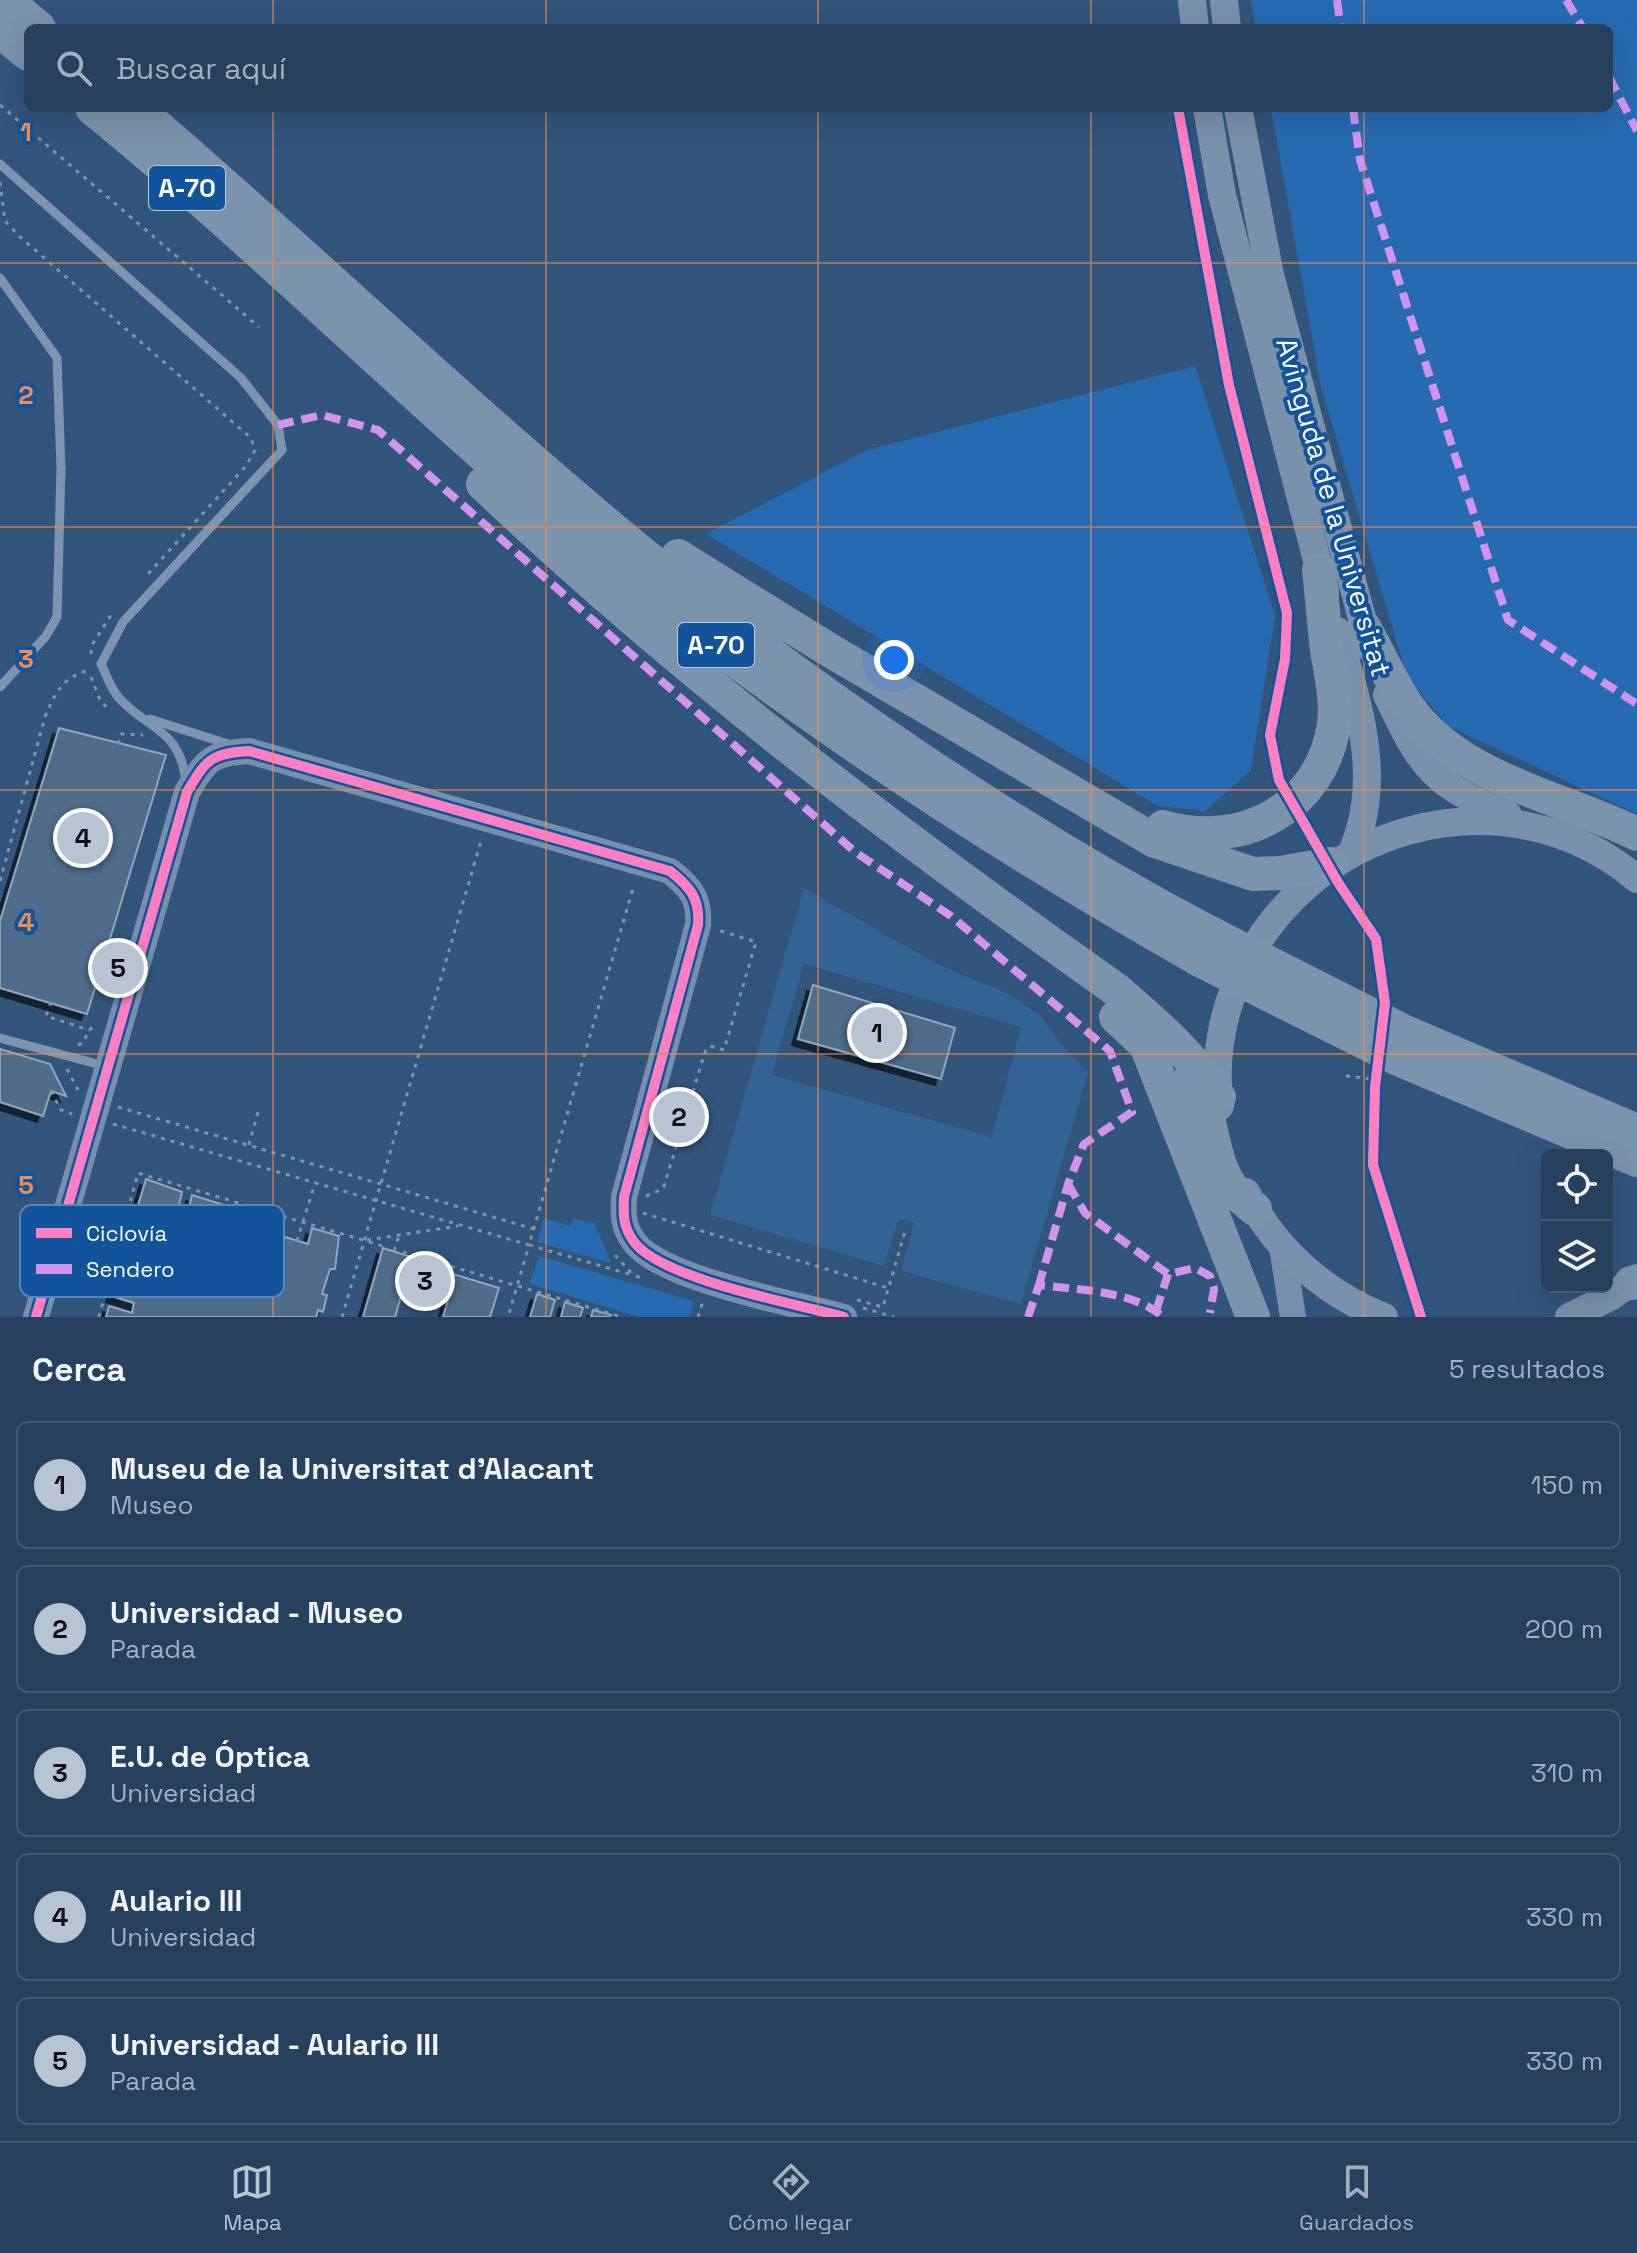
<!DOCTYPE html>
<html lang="es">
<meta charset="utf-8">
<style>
:root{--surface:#26405d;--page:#324b66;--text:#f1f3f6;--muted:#a4afbc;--line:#425972;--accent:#b7c4d1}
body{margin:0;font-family:"Space Grotesk",sans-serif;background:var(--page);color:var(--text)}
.controls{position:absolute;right:24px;bottom:24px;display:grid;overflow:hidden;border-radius:12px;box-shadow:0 8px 32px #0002}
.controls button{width:72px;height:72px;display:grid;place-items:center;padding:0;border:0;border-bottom:2px solid var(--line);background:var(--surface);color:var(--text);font:40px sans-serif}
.you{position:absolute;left:894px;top:660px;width:28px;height:28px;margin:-20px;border:6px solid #fff;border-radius:50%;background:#1a73e8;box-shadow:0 0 0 12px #1a73e833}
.badge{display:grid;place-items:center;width:52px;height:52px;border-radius:50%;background:var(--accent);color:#111;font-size:26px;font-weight:700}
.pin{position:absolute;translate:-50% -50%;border:4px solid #fff;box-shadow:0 2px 8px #0006}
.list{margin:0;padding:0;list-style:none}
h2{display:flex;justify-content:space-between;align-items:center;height:104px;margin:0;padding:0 32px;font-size:34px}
h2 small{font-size:26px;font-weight:400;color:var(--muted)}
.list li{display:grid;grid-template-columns:52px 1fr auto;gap:24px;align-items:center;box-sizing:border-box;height:128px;margin:0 16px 16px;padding:0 16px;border:2px solid var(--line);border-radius:12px}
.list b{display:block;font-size:30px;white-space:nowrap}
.list p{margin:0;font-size:26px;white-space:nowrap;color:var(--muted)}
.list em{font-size:26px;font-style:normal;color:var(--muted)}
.icon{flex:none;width:44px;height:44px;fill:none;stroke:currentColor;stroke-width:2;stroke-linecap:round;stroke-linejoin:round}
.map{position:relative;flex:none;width:1637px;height:1317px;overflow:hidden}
.search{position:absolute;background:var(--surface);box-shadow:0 8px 32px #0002;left:24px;right:24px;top:24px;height:88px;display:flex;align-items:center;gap:20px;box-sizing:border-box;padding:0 28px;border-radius:12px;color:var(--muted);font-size:30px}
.sheet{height:824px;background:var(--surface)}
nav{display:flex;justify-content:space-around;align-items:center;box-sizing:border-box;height:112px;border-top:2px solid var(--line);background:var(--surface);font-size:22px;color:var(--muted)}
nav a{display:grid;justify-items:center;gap:4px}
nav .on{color:var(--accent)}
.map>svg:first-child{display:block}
</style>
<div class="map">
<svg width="1637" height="1317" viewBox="0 0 1637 1317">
<defs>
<filter id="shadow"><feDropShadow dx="-6" dy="6" stdDeviation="0" flood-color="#0009"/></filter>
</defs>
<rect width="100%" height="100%" fill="#32557c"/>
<path fill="#266bb1" d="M1251,0h386v814l-189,-88 -41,-49 -86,-290 -50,-279h338v-80h-353z
M1195,366l80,249 -24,155 -46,41 -47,-5 -452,-272 161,-84z
M544,1218l26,8 3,-8 22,6 16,39 -74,-21z
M539,1256l155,45 -4,16h-51l-109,-33z"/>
<path fill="#336294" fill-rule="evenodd" d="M804,888l133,76 74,31 31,22 19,27 27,28 -67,232 -120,-33 13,-48 -15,-5 -15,48 -174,-51zM804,964l217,63 -29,110 -220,-62z"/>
<path fill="#4f6c8a" stroke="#91a5bb" stroke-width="2" filter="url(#shadow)" d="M59,728l107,27 -79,259 -87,-26v-67z
M813,985l142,43 -14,51 -143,-40z
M0,1049l50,15 16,32 -15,-5 -8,25 -43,-14z
M146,1179l36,13 -3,13 10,3 3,-13 38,12 -4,12 12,4 4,-14 36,11 -3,14 33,10 4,-16 27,8 -4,33h-5l-8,25 5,1 -4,17 -5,-2 -2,7h-210l3,-11 23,7 2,-10 -22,-7 10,-32 22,8 4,-11 -24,-7 9,-31 23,8 4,-12 -24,-7z
M383,1248l28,9 -1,4 89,27 -9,29h-47l5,-17 -45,-11 -8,28h-32z
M537,1294l18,6 -5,17h-20z
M565,1302l18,6 -3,9h-19z
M593,1310l18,5 -1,2h-19z"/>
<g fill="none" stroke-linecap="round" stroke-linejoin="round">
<path stroke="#7c94ad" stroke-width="3" stroke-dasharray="4 6" stroke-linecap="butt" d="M0,105l259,222
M0,182l5,39 14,15 232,202 4,12 -9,16 -98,108
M91,654l1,-9 19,-30
M91,677l10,25 7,6
M118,744l3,-10 22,1
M0,881l45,-164c10,-24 18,-41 45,-47
M51,1002l-5,14 43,14 8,-6
M78,1045l5,-2 6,-13
M67,1069l11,21
M1346,1076l36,4
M51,1091l10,19 11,4
M118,1107l416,122
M113,1124l416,121 -21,72
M249,1145l9,-33
M646,1196l17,-7 42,-137 5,-6 14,4 32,-108 -38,-12
M643,1213l245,75
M367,1240l91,-14
M297,1241l18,-58
M394,1251l5,-15
M403,1252l219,65
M615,1255l18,20 12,4
M629,1274l-100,-29 105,-360
M857,1300l26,7 23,-79
M863,1308l31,9
M99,1317l39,-144 248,74
M342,1317l139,-476
M698,1317l5,-16"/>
<path stroke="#7c94ad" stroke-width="9" d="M0,164l241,214 37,47 4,25 -159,172 -22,42c5,10 10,25 18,34 30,33 59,29 67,82
M0,278l57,80 4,110 -4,149 -11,19 -46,51
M150,719l81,26
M0,1038l105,28"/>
<path stroke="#778faa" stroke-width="26" d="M1282,1247l11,70
M36,1317l151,-525c19,-32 24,-39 62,-41l421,120c20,16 30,27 28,54l-74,272c-1,18 -1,31 11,46 28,36 161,61 209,74"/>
<path stroke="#7a91ab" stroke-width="28" d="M1192,0l3,28
M1224,0l3,28
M1207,108l15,87 103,396
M1238,108l32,167 100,373
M1337,631c21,73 47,147 15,221
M1387,695c34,72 46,90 121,120
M1220,1106c-6,-38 0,-83 15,-119 63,-160 267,-221 402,-108
M1246,1192c29,58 78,101 138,125
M1569,1317l41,-20 27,-19"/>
<path stroke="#7c93ac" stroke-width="34" d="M6,0l33,28
M0,31l28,23
M92,108c182,148 346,317 529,464 181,146 376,273 577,387
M136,108c173,148 337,307 513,451 169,138 371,274 563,375
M483,484c197,187 414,351 635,507 37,32 75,65 101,106
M678,556l153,95 324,190 98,33 28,-1 50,-9
M1364,627c18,32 32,68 56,95 55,61 146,77 217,112
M1163,827c79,23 159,-19 171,-103 3,-25 -3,-49 -7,-74 -3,-26 -5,-53 -8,-80
M1116,1017l30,28 107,272
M1191,1077c24,33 17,79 41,111 6,8 16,15 23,21
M1631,1283l6,-1"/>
<path stroke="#7c93ac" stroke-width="34" d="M1212,934l193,98 232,99
M1198,959l198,99 241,102"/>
<path stroke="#d193ec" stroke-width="8" stroke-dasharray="16 8" stroke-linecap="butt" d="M1337,0l4,28
M1566,0l17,28
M1609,77l28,54
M1353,108l7,52 148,460 129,84
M278,425l44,-10 56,15 477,422 96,64 159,135 22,61 -48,32 -16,40 -29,101
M1068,1184l17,29 83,61 27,-6 15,8 4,13 -4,24
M1156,1311l12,-37
M1028,1317l11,-32c38,5 94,5 124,32"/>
<g stroke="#12549b" stroke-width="15">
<path id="cycleway" d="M1178,108l51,277 58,228 -2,46 -15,76 9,45 60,104 37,55 9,64 -10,84 -2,78 48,152
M36,1317l151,-525c19,-32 24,-39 62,-41l421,120c20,16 30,27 28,54l-74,272c-1,18 -1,31 11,46 28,36 161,61 209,74"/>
</g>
<use href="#cycleway" stroke="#ff80c0" stroke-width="10"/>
</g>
<path fill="none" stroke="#ef8b55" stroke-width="2" stroke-opacity="0.55" d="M273,0v28M546,0v28M818,0v28M1091,0v28M1364,0v28M273,108v1209M546,108v1209M818,108v1209M1091,108v1209M1364,108v1209M0,263h1637M0,527h1637M0,790h1637M0,1054h1637"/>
<g text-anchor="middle" stroke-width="8" stroke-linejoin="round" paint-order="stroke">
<g fill="#12549b" stroke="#b8cce1" stroke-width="2">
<rect x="149" y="166" width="76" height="44" rx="6"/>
<rect x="678" y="623" width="76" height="44" rx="6"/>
</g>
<g font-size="26" font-weight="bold" fill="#fff">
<text x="187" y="197">A-70</text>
<text x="716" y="654">A-70</text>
</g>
<g font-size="28" fill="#fff" stroke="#12549b">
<text transform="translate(1334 507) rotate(74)" y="10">Avinguda de la Universitat</text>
</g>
</g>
<rect x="20" y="1205" width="264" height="92" rx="12" fill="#12549b" stroke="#5987b9" stroke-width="2"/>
<rect x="36" y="1228" width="36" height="10" fill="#ff80c0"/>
<rect x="36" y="1264" width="36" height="10" fill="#d193ec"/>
<g font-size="22" fill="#fff">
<text x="86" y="1241">Ciclovía</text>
<text x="86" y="1277">Sendero</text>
</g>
<g font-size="26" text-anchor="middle" font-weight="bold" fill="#ef8b55" stroke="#12549b" stroke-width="8" stroke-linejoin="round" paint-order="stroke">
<text x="26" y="141">1</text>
<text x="26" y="404">2</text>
<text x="26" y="668">3</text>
<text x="26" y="931">4</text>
<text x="26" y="1194">5</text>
</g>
</svg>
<div class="controls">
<button><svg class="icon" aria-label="locate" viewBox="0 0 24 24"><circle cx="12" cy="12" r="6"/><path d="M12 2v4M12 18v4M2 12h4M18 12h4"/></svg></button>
<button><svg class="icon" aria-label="layers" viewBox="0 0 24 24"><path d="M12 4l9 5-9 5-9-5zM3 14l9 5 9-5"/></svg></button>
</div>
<div class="you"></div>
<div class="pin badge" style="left:877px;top:1033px">1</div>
<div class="pin badge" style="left:679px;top:1117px">2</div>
<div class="pin badge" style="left:425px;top:1281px">3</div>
<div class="pin badge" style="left:83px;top:838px">4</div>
<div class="pin badge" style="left:118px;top:968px">5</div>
<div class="search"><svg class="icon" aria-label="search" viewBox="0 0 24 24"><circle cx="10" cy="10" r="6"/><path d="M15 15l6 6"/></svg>Buscar aquí</div>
</div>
<section class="sheet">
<h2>Cerca<small>5 resultados</small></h2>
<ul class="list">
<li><span class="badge">1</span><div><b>Museu de la Universitat d'Alacant</b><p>Museo</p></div><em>150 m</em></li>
<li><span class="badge">2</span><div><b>Universidad - Museo</b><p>Parada</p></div><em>200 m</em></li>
<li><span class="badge">3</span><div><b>E.U. de Óptica</b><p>Universidad</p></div><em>310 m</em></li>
<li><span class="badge">4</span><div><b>Aulario III</b><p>Universidad</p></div><em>330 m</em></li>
<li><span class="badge">5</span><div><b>Universidad - Aulario III</b><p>Parada</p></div><em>330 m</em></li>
</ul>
</section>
<nav>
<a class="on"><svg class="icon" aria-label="map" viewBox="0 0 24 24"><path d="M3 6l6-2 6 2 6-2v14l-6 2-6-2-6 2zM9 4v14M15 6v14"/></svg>Mapa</a>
<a><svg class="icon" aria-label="directions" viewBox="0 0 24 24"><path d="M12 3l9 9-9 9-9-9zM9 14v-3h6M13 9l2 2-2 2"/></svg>Cómo llegar</a>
<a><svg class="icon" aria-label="saved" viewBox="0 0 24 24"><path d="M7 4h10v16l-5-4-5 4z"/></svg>Guardados</a>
</nav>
